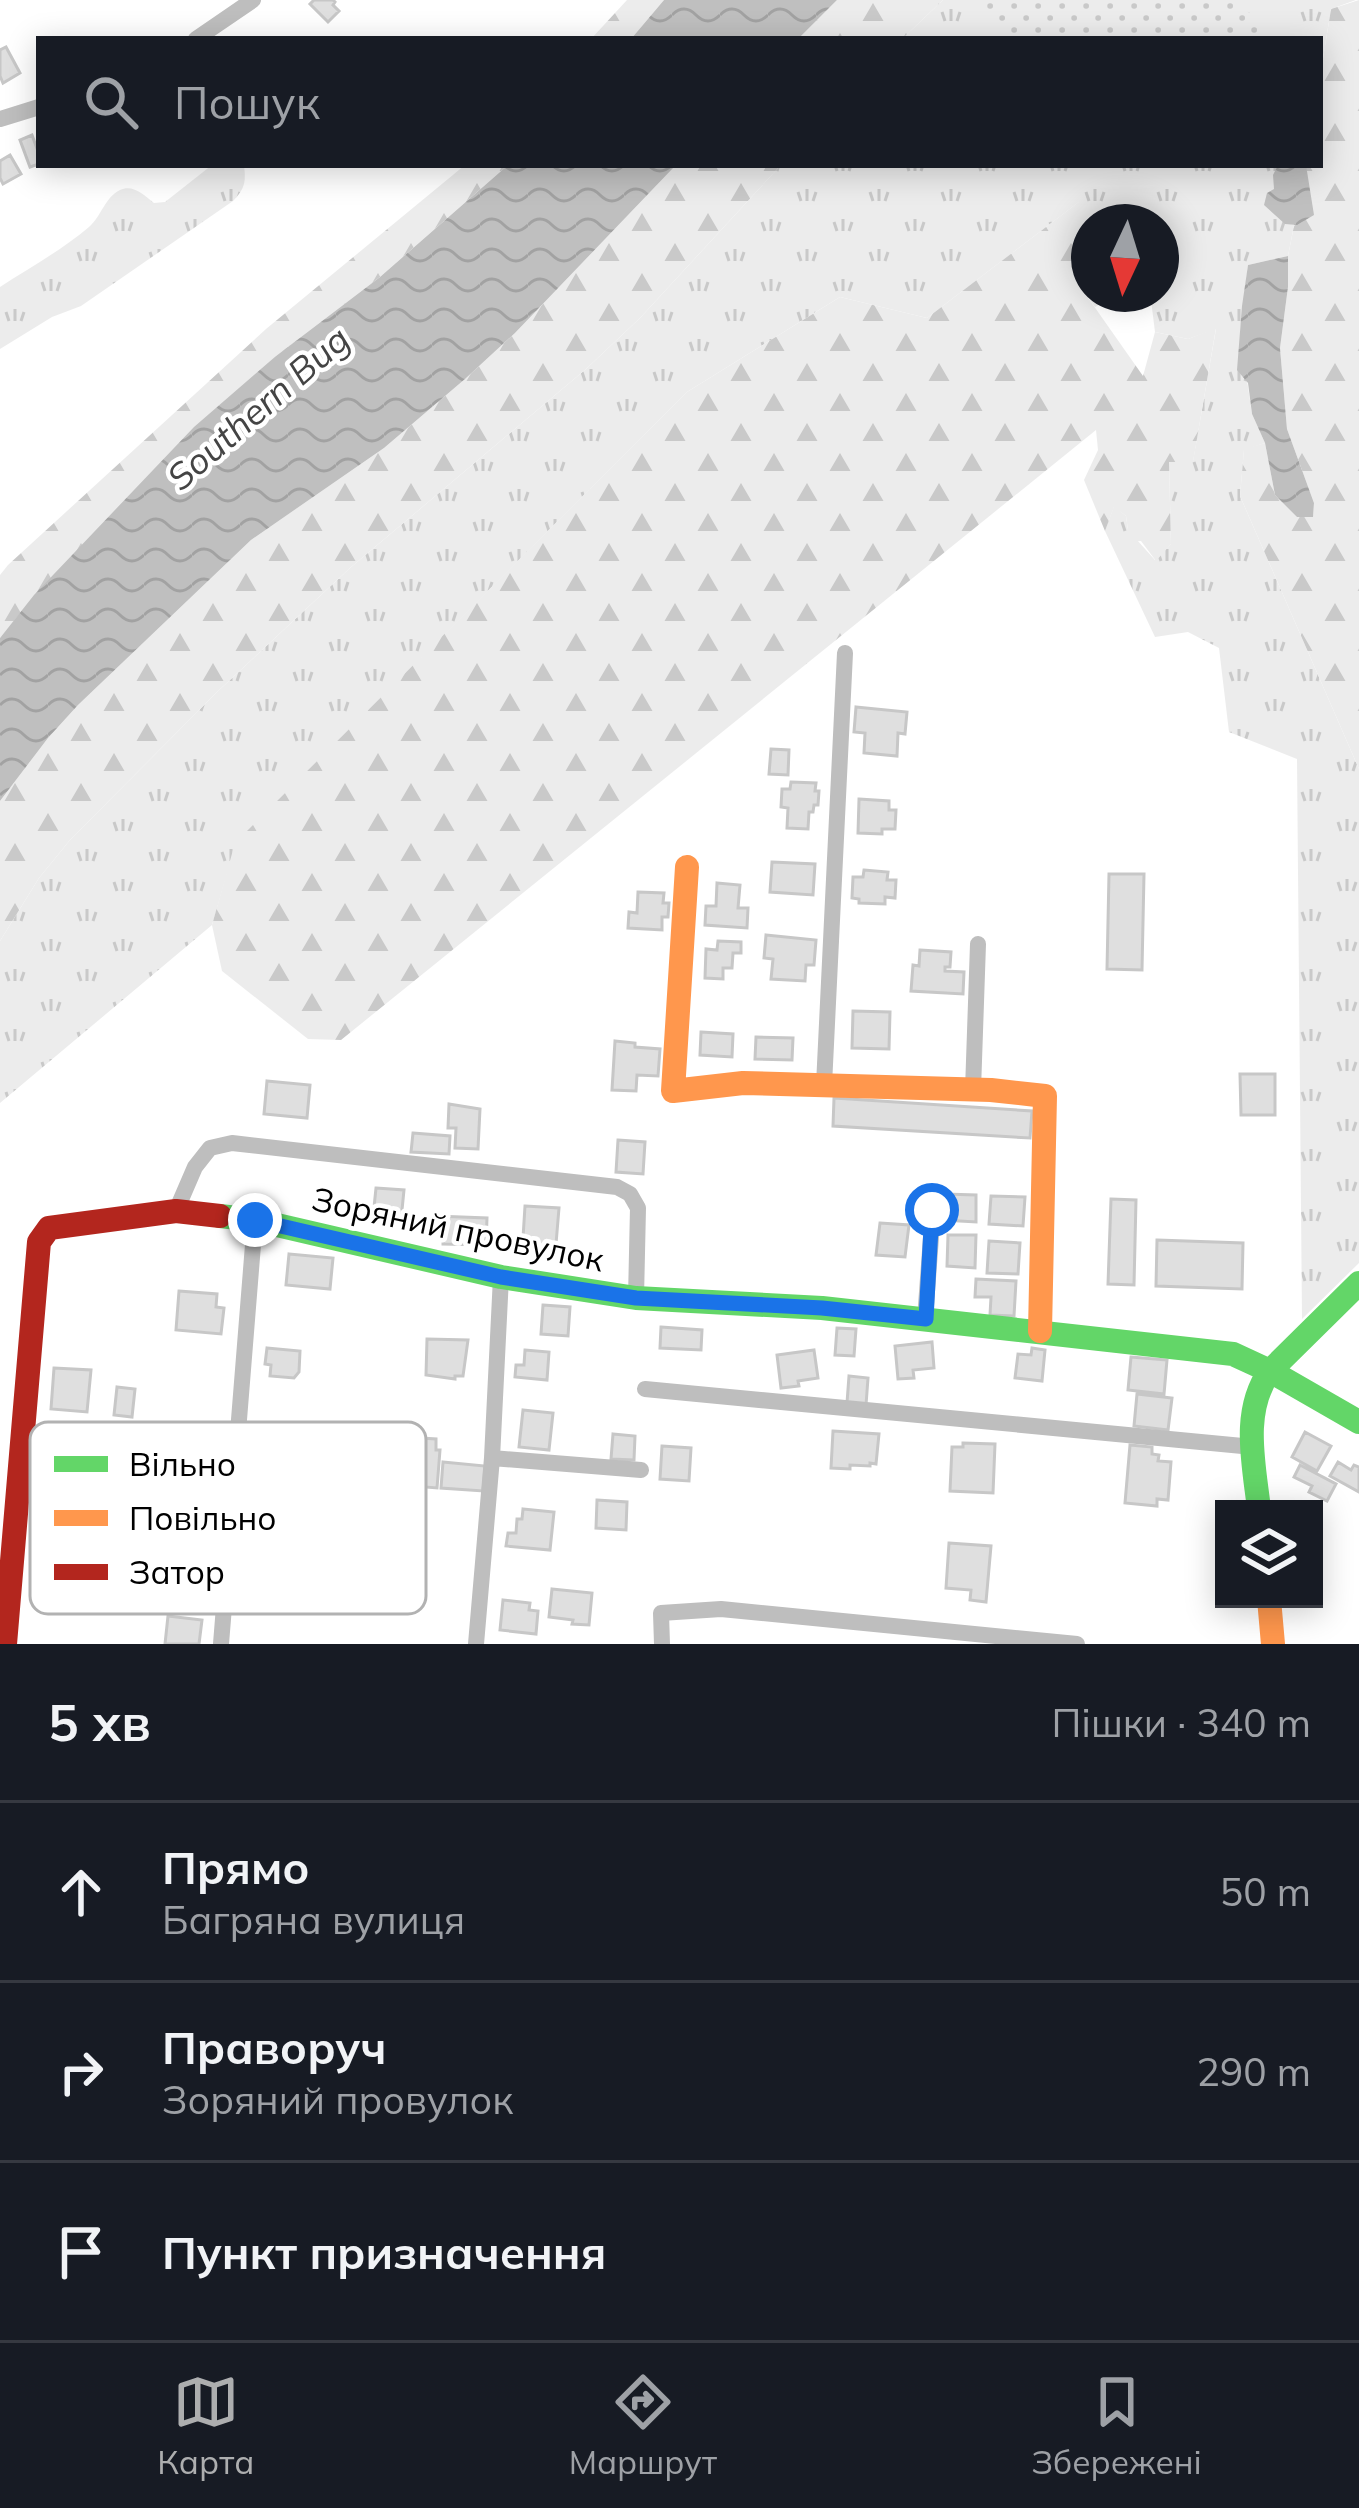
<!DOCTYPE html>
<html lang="uk">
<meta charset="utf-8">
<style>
:root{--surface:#171b24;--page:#20242c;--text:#f1f3f6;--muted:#9ea1a6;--line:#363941;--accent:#adaeaf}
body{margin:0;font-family:Mulish,sans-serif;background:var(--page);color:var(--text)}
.controls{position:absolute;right:36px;bottom:36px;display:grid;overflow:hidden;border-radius:0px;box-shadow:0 6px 30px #0003}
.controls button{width:108px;height:108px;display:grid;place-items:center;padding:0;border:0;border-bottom:3px solid var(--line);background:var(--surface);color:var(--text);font:60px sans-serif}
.compass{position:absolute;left:1071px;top:204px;width:108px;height:108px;border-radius:50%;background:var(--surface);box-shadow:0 6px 30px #0003;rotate:184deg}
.stop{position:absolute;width:36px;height:36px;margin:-27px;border:9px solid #1a73e8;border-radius:50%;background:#fff}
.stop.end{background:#1a73e8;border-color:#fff;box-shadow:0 3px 12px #0008}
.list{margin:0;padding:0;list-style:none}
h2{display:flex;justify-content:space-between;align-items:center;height:156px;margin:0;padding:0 48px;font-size:51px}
h2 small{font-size:39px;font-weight:400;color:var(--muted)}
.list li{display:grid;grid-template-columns:78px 1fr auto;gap:36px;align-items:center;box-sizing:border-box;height:180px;padding:0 48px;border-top:3px solid var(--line)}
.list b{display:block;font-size:45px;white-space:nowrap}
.list p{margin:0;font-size:39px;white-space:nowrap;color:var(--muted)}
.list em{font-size:39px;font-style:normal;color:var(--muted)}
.icon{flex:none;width:66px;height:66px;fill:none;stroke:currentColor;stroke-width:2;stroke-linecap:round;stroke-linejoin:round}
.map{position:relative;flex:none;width:1359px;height:1644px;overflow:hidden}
.search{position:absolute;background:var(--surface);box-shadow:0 6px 30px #0003;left:36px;right:36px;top:36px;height:132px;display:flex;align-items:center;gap:30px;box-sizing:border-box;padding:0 42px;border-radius:0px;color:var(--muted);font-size:45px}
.sheet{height:696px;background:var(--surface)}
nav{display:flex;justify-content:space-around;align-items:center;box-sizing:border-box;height:168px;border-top:3px solid var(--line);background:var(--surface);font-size:33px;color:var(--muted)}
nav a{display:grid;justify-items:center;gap:6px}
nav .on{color:var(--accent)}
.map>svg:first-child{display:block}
</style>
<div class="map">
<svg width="1359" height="1644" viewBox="0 0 1359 1644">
<defs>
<pattern id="grass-tufts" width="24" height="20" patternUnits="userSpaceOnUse" patternTransform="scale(3)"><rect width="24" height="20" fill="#ececec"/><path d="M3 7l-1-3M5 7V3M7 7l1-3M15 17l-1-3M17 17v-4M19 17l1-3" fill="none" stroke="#c9c9c9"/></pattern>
<pattern id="forest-firs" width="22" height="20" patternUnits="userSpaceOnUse" patternTransform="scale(3)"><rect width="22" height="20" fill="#ececec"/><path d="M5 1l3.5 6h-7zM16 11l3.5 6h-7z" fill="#c9c9c9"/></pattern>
<pattern id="park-dots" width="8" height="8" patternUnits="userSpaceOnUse" patternTransform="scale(3)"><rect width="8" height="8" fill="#ececec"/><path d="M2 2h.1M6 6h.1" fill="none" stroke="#c9c9c9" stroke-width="1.8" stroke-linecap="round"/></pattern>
<pattern id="water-waves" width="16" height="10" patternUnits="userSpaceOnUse" patternTransform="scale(3)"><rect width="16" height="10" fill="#bfbfbf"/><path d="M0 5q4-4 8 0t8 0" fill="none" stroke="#a2a2a2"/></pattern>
</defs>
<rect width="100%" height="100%" fill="#fff"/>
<path fill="url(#grass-tufts)" d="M943,0h413l-25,9 -11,68v-38h-418z
M212,165h32c2,17 1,24 -11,36l-152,105 -29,11 -52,32v-62c29,-19 62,-37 89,-60 12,-10 16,-30 31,-37 13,-6 24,5 34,13l11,-1z
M781,165h525l-18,91 -40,9 -8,67 12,82 13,29 -21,7 -4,46 119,273v494l-57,56 -5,-560 -68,-27 -10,-84 -31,-16 -33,5 -50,-106 9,-25 12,10 2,14 27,30 16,-16 -2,-82 24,-1 23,-132 -28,10 -33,-7 -4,-32 -21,-6h31v-72h-72v72h27l-21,13 -18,-25 2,-80 -152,116 -87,-21 -153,95 -451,451 -24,82 -212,178v-162l39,-63 31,-38 147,-148 133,-124 236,-199 54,-51z"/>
<path fill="url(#forest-firs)" d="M627,0h37l-33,39h-40z
M837,0h106l-41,39h-104z
M1359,0v769l-119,-273 4,-47 21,-6 10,52 22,22 16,-1 1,-13 -27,-74 -7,-81 8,-61v-31l18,-91h14v-88l11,-68z
M465,165h43l-128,112 -104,79 -241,239 -35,43v-63l8,-10 258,-236z
M676,165h105l-141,153 -54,51 -236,199 -133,124 -147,148 -31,38 -39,63v-140l48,-63 30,-33 173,-165 133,-92 81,-69 50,-46z
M1080,201l-3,81 66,94 12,-44 33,7 28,-11 -23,134h-24l2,82 -15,17 -15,-20 -15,1 2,-12 -2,-14 -12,-9 -9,24 -21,-51 14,-30 -2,-20 -755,610 -33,-1 -86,-68 -10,-46 23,-82 452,-451 153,-95 87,21z"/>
<path fill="url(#park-dots)" d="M979,0h257l40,39h-260l-39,-37z"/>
<path fill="url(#water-waves)" d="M664,0h173l-39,39h-167z
M508,165h168l-161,168 -50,46 -81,69 -133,92 -173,165 -30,33 -48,63v-163l34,-43 160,-168 82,-71 104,-79z
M1283,165h23l8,50 -17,10 -12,-1 -21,-19 3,-12 7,-4 -1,-14 4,-8z
M1288,256v31l-8,61 7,81 27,74 -1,14h-16l-22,-22 -10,-52 -13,-29 -4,-31 -11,-13 5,-64 6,-41z"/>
<path fill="#dfdfdf" stroke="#c7c7c7" stroke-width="3" d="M314,0h19l2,2 -2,3 6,6 -11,11 -18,-18z
M6,47l14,26 -17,10 -3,-7v-26z
M32,135l7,19v10l-9,3 -10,-27z
M10,155l11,19 -18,10 -3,-6v-17z
M856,707l51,5 -2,22 -7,-1 -1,23 -33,-3 1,-20 -11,-1z
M771,749l18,1 -1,25 -19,-1z
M791,782l25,1 -1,8h4l-1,14h-4l-1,7h-4l-1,17 -21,-1 1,-20 -7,-1 1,-18h8z
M859,799l30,2v9h7l-1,19h-13v5l-24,-1z
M772,862l43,2 -2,31 -43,-3z
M864,870l24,2 -1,8h9l-1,18 -10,-1v7l-26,-1v-4l-7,-1 1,-21h10z
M1109,874h35l-2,96 -35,-1z
M717,883l23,2 -2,23h10l-1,20 -42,-3 1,-19h10z
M638,892l26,1 -1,10h6l-1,14h-6v13l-34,-2 1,-16 8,1z
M766,935l50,5 -2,25h-8l-1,16 -34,-2 2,-20 -9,-1z
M718,941l23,1v11h-8l-1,15h-9v11l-18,-1 1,-29 11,1z
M920,950l31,2 -1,15h-5v4l19,1 -1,22 -52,-3 2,-26 6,1z
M853,1011l37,1 -1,37 -37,-1z
M701,1032l32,2 -1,23 -32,-2z
M756,1037l37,1 -1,22 -37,-1z
M615,1041l20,2v4l25,2 -2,27 -21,-1 -1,16 -24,-1z
M1240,1074h35v41h-34z
M267,1081l43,4 -3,33 -43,-4z
M834,1098l198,13 -2,27 -197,-12z
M449,1104l31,5 -2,40 -23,-1 1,-20h-8z
M413,1133l37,3 -1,18 -38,-2z
M618,1140l27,2 -2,32 -27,-2z
M376,1188l28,2 -3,30 -28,-3z
M944,1194l32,1v27l-33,-2z
M991,1196l34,1 -2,29 -34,-2z
M1111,1199l25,1 -2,85 -26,-1z
M525,1206l34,2 -4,48 -33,-2z
M435,1216l52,2 -1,27 -43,-1v-11h-8z
M880,1223l29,2 -4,32 -29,-2z
M948,1235h28l-1,33 -28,-2z
M1157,1240l86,3 -1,46 -86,-3z
M989,1241l31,2 -2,31 -31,-1z
M289,1254l44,4 -3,31 -44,-4z
M976,1279l40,2 -2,35 -24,-1 1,-18h-16z
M179,1291l38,3 -1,13 8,1 -3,26 -45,-4z
M543,1305l27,2 -2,29 -27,-2z
M661,1327l41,3 -1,20 -41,-2z
M837,1328l19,1 -2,27 -19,-1z
M427,1339l41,1 -5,36h-8v3l-29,-4z
M932,1342l2,26 -21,2 1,8 -16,1 -3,-33z
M267,1348l33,3 -1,21 -5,6 -24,-2 1,-11 -6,-1z
M1032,1348l13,2 -3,31 -27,-3 3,-24 13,1z
M525,1350l24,2 -2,28 -32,-3 1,-12h8z
M814,1350l4,28 -20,3 1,5 -18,2 -4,-33z
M1131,1357l36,3 -3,34 -36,-4z
M54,1368l37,2 -4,42 -36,-3z
M849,1376l19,2 -2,27 -19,-2z
M117,1387l18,2 -3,28 -18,-2z
M1137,1394l35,4 -4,32 -34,-4z
M523,1410l30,3 -4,37 -30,-3z
M833,1431l46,3 -3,30 -6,-1v3l-20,-1v4l-19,-1z
M1305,1432l26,14 -14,25 -25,-14z
M613,1434l22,2 -1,24 -23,-1z
M404,1437l32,2v11h4l-3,38 -37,-3z
M963,1443l32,1 -2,49 -43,-2 2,-44h11z
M1130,1445l22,2v7l7,1 -1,6 13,1 -3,38 -11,-1v7l-32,-3z
M662,1446l29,2 -2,33 -29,-2z
M443,1462l42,4 -2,25 -42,-3z
M1338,1462l13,8 3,-5 5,2v25l-29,-16z
M1300,1465l36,19 -9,17 -18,-9 3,-6 -18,-9z
M597,1500l30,2 -1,28 -30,-2z
M523,1509l31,3 -4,38 -44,-4 2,-13h8l1,-14h5z
M949,1543l42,3 -5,56 -16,-2 1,-10 -25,-2z
M552,1589l40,4 -3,32 -17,-1 1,-4 -24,-3z
M503,1600l27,3 -1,7 9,1 -2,23 -36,-4z
M168,1616l34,4 -3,24h-34z"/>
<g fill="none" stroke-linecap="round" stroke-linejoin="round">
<path stroke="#bebebe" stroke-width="16" d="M196,39l57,-39
M0,119l39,-12
M824,1085l21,-432
M973,1090l5,-146
M176,1211l19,-44 15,-19 22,-5 385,44 13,7 8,14 -2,90
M925,1319l8,-109
M645,1389l608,58
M492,1458l149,12
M221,1644l34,-424
M476,1644l16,-186 9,-181
M662,1644l-1,-31 60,-4 356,35"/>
<path stroke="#63d668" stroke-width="24" d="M220,1216l35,4 246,57 135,21 186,10 411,46 37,17 89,51
M1259,1509c-5,-45 -18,-98 11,-138l89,-88"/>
<path stroke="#ff974d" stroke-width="24" d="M687,867l-14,224 70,-8 248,7 54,6 -5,235
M1269,1599l4,45"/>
<path stroke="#b3261e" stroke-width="24" d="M5,1644l34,-402 10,-14 127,-17 44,5"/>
</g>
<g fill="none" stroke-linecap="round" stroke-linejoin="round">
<path stroke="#1a73e8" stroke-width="15" d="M255,1220l246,57 135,21 186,10 104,11 6,-109"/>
</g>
<g text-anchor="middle" stroke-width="9" stroke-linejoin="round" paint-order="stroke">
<g font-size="33" fill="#000" stroke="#fff">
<text transform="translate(458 1229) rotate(12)" y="12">Зоряний провулок</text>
</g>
<g font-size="36" font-style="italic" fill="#444" stroke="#fff">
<text transform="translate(258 408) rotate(-41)" y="13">Southern Bug</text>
</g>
</g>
<rect x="30" y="1422" width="396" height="192" rx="18" fill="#fff" stroke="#b2b2b2" stroke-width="3"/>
<rect x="54" y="1456" width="54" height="16" fill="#63d668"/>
<rect x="54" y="1510" width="54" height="16" fill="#ff974d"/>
<rect x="54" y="1564" width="54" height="16" fill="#b3261e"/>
<g font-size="33" fill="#000">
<text x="129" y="1476">Вільно</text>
<text x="129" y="1530">Повільно</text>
<text x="129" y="1584">Затор</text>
</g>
</svg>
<div class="controls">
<button><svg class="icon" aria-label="layers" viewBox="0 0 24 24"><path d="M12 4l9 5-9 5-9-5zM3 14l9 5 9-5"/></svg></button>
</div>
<svg class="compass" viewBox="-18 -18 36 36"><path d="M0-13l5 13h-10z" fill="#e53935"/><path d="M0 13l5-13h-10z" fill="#9ea1a6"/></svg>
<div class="stop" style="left:932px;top:1210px"></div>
<div class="stop end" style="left:255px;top:1220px"></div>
<div class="search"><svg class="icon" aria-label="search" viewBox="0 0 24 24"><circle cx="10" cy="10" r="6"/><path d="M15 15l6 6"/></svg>Пошук</div>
</div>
<section class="sheet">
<h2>5 хв<small>Пішки · 340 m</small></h2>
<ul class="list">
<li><svg class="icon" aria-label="ahead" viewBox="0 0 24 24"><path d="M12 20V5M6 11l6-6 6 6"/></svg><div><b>Прямо</b><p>Багряна вулиця</p></div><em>50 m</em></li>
<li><svg class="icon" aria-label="right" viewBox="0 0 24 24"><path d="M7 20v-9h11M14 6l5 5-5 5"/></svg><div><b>Праворуч</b><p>Зоряний провулок</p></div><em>290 m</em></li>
<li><svg class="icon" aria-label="arrive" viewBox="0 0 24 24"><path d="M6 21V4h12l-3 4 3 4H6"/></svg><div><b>Пункт призначення</b></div></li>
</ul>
</section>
<nav>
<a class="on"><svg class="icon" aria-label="map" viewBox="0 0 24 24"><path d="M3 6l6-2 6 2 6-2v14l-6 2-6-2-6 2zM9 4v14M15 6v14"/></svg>Карта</a>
<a><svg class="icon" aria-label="directions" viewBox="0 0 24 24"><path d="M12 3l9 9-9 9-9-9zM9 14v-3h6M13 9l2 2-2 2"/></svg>Маршрут</a>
<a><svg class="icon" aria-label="saved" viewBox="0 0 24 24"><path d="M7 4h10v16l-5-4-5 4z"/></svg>Збережені</a>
</nav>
